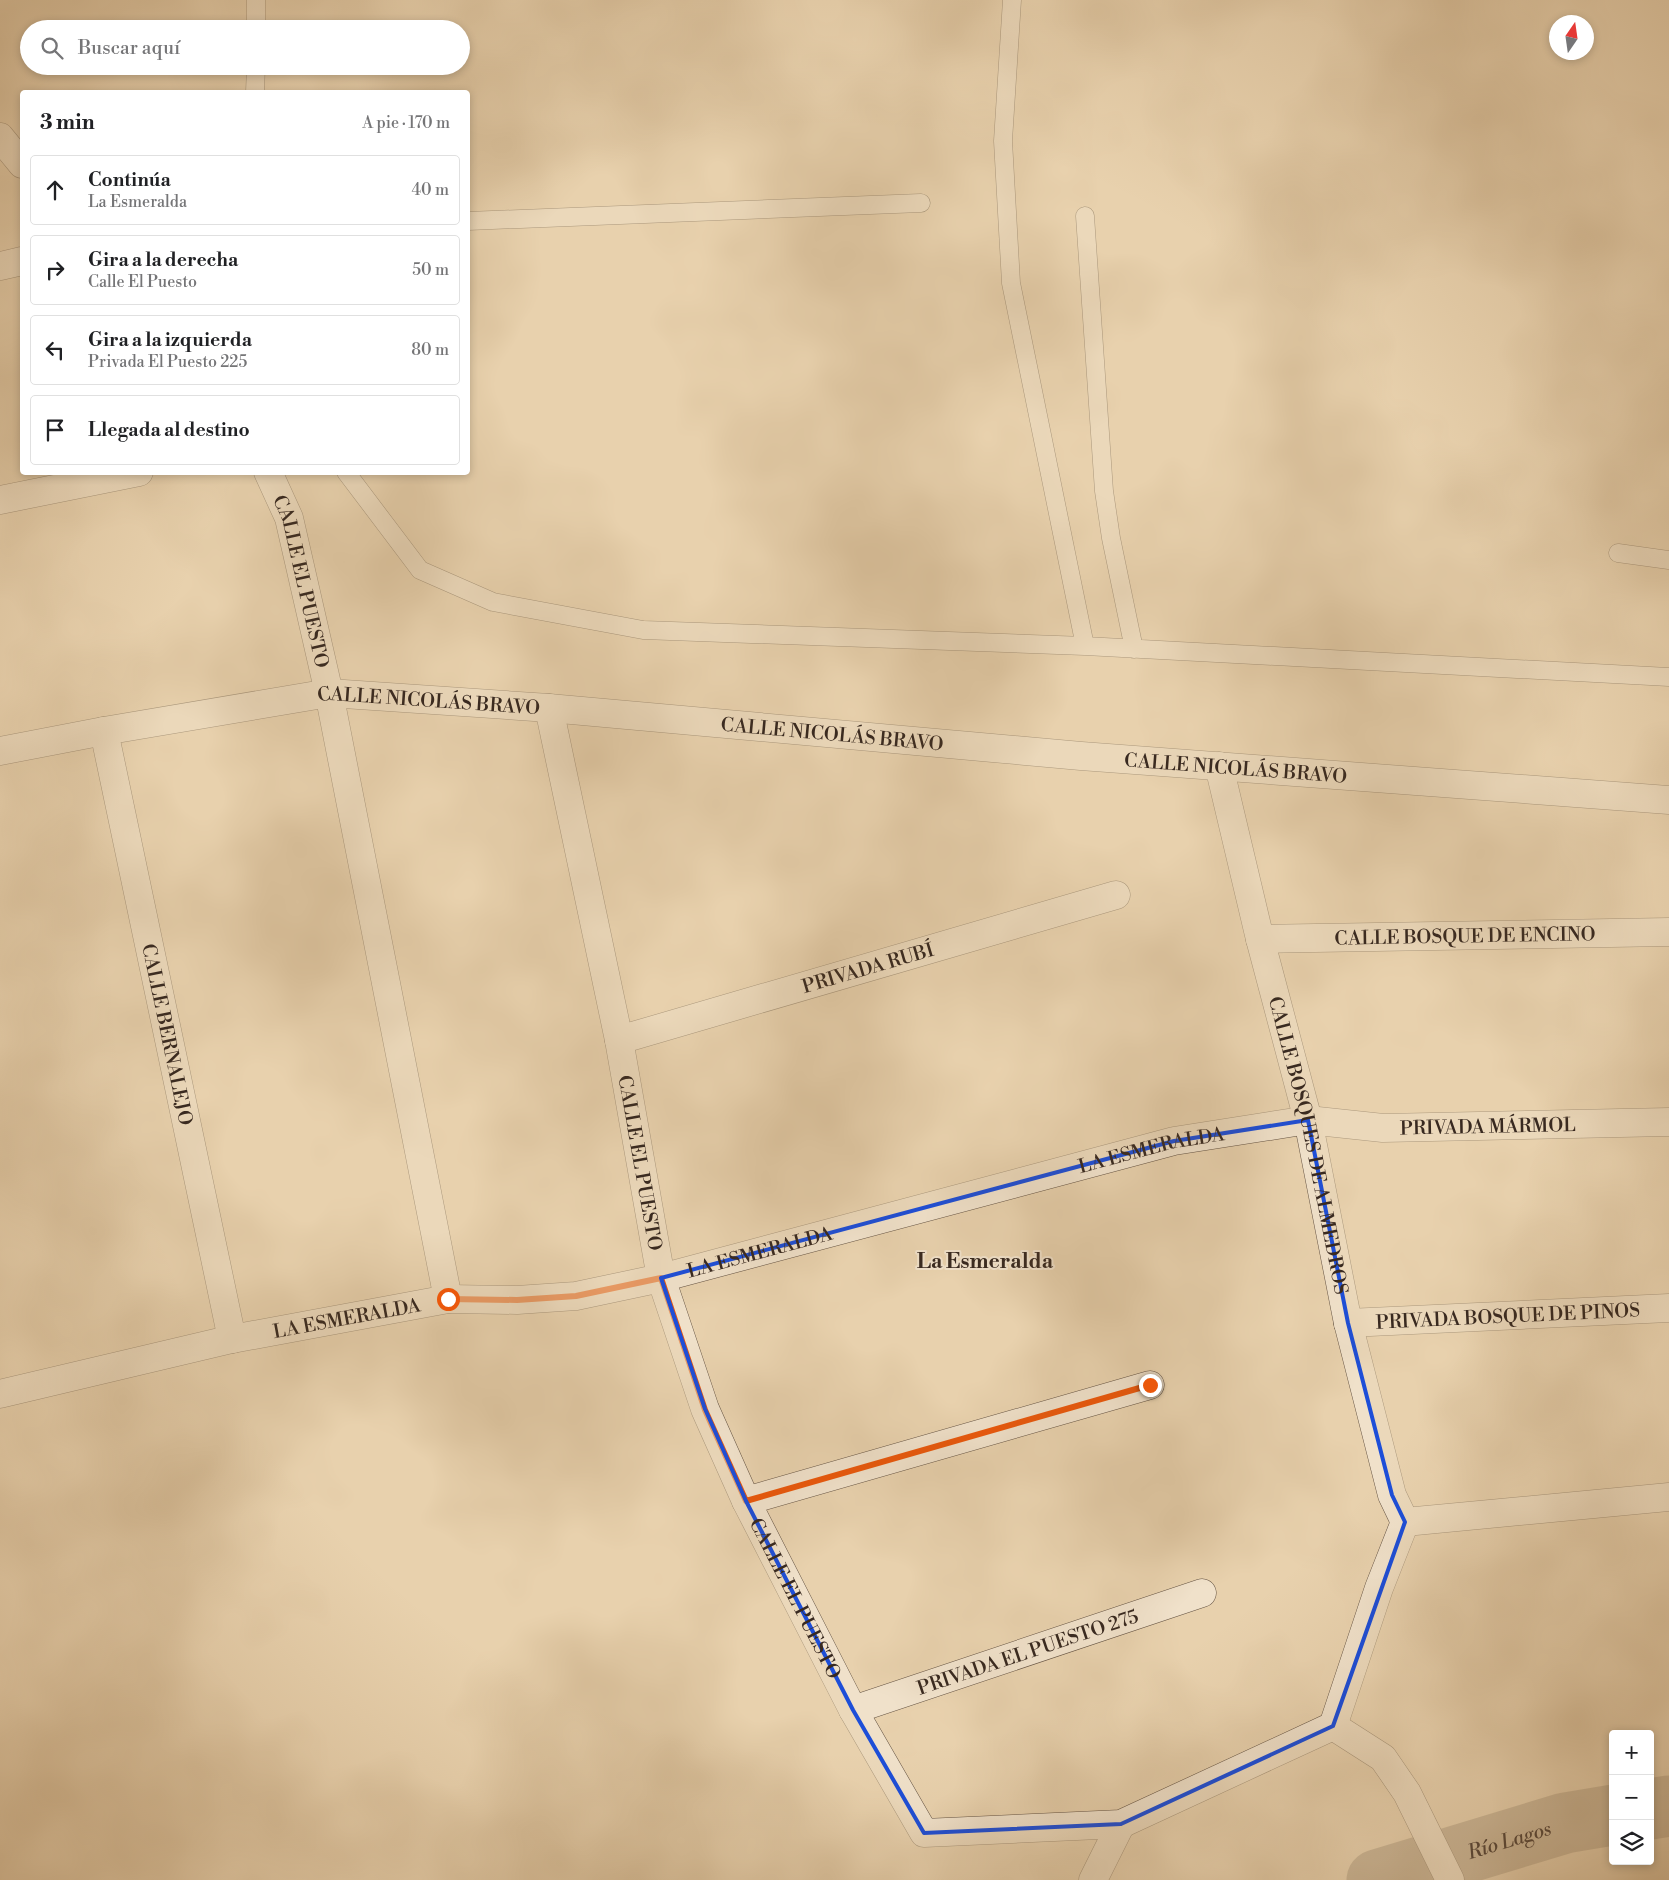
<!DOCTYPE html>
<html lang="es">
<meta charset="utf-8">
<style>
:root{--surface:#fff;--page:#f6f6f6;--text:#202124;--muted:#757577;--line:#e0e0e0}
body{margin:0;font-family:"Libre Bodoni",serif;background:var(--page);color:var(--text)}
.controls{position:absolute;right:15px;bottom:15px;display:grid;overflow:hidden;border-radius:5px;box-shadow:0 2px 8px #0003}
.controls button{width:45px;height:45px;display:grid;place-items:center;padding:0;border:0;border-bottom:1px solid var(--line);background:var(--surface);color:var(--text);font:25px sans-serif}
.compass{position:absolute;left:1549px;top:15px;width:45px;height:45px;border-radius:50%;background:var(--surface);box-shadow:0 2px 8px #0003;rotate:13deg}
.stop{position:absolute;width:15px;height:15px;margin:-11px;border:4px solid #ea580c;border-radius:50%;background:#fff}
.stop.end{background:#ea580c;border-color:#fff;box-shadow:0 1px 5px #0008}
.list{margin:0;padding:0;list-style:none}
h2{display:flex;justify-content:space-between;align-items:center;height:65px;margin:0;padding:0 20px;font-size:21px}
h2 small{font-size:16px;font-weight:400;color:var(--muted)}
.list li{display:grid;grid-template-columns:32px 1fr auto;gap:15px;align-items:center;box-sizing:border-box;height:70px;margin:0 10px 10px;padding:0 10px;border:1px solid var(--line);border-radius:5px}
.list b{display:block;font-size:19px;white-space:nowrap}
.list p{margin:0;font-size:16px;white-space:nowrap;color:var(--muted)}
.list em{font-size:16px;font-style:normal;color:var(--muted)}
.icon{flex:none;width:28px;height:28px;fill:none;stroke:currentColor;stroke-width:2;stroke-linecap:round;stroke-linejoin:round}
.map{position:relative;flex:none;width:1669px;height:1880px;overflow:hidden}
.search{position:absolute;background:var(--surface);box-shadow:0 2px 8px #0003;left:20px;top:20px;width:450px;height:55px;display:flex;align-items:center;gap:12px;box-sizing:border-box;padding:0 18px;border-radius:28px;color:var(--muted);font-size:19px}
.panel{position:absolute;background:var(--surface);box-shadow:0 2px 8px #0003;left:20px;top:90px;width:450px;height:385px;border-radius:5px}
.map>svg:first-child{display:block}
</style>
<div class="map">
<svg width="1669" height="1880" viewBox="0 0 1669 1880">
<rect width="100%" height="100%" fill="#e8d1ad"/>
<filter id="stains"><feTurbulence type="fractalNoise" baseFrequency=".004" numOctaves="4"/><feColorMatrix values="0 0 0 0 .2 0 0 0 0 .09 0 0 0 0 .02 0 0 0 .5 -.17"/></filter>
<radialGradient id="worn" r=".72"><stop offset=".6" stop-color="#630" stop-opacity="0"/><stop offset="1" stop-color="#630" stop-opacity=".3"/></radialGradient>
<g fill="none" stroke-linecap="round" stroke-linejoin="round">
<g stroke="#ac987d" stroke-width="61">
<path d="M1650,1809l19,-3"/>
<path id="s1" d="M1377,1880l188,-57 48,-8"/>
</g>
<g stroke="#645343" stroke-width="19">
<path id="lane" d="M1012,0l-9,141 8,142 74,363
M256,29v-29
M255,92l1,-26
M1085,216l19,275 7,47 23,111
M468,221l453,-18
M346,472l74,98 73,32 150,28 442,16 584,31
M1618,553l51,7"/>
</g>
<g stroke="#645343" stroke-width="29">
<g id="street">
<path d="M0,137l22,27"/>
<path d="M0,266l22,-5"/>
<path id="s2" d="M268,472l21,46 40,175 119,606"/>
<path d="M0,500l139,-28"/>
<path id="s3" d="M549,708l70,332 42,238 44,131 41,92 107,209 71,123 197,-9 212,-98 46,-138 26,-66"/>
<path id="s4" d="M104,731l128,608"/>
<path id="s5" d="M0,751l104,-20 225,-38 220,15 532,48 588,44"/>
<path id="s6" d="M1219,766l41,173 48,181 40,203 44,172 13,27"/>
<path id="s7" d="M1260,939l409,-7"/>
<path id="s8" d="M619,1040l497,-145"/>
<path id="s9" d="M1348,1323l321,-15"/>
<path id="s10" d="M0,1394l232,-55 216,-40 69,1 59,-4 85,-18 513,-137 134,-21 75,8 286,-6"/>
<path d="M746,1501l404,-116"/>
<path d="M1405,1522l264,-25"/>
<path id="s11" d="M853,1710l349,-117"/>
<path d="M1333,1726l50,32 24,35 43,87"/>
<path d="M1093,1880l28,-56"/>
</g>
</g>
<use href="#lane" stroke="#f0e1ca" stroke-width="18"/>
<use href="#street" stroke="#f0e1ca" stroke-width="28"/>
</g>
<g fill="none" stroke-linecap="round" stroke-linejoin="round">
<path stroke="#ea580c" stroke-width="6" d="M448,1299l69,1 59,-4 85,-18 44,132 41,91 404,-116"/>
</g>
<path d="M0 0H1669V1880H0ZM1308,1120l40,203 44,172 13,27 -72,204 -212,98 -197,9 -71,-123 -107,-209 -41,-92 -44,-131 513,-137z" fill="#e8d1ad" fill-opacity=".55" fill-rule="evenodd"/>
<path fill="none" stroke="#1d4ed8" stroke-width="4" stroke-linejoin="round" d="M1308,1120l40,203 44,172 13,27 -72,204 -212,98 -197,9 -71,-123 -107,-209 -41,-92 -44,-131 513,-137z"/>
<g text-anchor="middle" stroke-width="4" stroke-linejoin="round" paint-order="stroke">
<g font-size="19" fill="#382920" stroke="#f0e1ca">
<text dy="7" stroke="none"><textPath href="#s2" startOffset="115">CALLE EL PUESTO</textPath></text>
<text dy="7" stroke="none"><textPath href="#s5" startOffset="434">CALLE NICOLÁS BRAVO</textPath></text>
<text dy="7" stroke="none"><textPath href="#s5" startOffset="839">CALLE NICOLÁS BRAVO</textPath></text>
<text dy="7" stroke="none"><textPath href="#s5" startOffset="1244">CALLE NICOLÁS BRAVO</textPath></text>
<text dy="7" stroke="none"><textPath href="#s7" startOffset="205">CALLE BOSQUE DE ENCINO</textPath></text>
<text dy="7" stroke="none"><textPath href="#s8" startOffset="259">PRIVADA RUBÍ</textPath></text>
<text dy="7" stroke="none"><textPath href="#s4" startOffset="310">CALLE BERNALEJO</textPath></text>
<text dy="7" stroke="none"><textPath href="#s10" startOffset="1520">PRIVADA MÁRMOL</textPath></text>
<text dy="7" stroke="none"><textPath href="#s6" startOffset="390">CALLE BOSQUES DE ALMEDROS</textPath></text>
<text dy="7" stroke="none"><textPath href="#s10" startOffset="1180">LA ESMERALDA</textPath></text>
<text dy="7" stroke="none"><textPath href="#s3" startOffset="464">CALLE EL PUESTO</textPath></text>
<text dy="7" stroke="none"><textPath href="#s10" startOffset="775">LA ESMERALDA</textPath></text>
<text dy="7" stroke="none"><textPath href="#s9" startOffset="160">PRIVADA BOSQUE DE PINOS</textPath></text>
<text dy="7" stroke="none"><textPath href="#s10" startOffset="355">LA ESMERALDA</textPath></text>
<text dy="7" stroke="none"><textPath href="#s3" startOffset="929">CALLE EL PUESTO</textPath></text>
<text dy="7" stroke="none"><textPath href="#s11" startOffset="184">PRIVADA EL PUESTO 275</textPath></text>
</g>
<g font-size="20" font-style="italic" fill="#5b4a3c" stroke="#f0e1ca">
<text dy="7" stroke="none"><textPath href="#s1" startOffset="138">Río Lagos</textPath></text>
</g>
<g font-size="21" font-weight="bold" fill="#382920" stroke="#f0e1ca">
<text x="985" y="1268">La Esmeralda</text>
</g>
</g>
<rect width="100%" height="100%" filter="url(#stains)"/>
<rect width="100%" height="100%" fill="url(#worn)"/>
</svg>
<div class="controls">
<button>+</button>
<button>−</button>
<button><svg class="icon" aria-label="layers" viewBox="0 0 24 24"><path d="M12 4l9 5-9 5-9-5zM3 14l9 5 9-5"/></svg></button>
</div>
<svg class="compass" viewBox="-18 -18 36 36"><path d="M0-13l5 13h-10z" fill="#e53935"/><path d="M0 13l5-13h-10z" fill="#757577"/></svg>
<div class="stop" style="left:448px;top:1299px"></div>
<div class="stop end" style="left:1150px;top:1385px"></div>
<div class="search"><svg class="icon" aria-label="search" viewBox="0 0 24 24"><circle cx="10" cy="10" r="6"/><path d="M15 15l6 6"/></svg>Buscar aquí</div>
<section class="panel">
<h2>3 min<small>A pie · 170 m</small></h2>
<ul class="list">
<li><svg class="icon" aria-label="ahead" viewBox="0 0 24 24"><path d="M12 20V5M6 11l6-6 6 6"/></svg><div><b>Continúa</b><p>La Esmeralda</p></div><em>40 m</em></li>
<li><svg class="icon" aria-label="right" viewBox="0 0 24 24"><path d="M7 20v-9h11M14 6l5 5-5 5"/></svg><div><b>Gira a la derecha</b><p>Calle El Puesto</p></div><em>50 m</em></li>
<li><svg class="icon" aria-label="left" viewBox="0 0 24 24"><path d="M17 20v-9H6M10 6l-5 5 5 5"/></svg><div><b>Gira a la izquierda</b><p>Privada El Puesto 225</p></div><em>80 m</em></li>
<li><svg class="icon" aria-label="arrive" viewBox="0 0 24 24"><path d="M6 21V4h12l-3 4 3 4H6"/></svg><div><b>Llegada al destino</b></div></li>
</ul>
</section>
</div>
